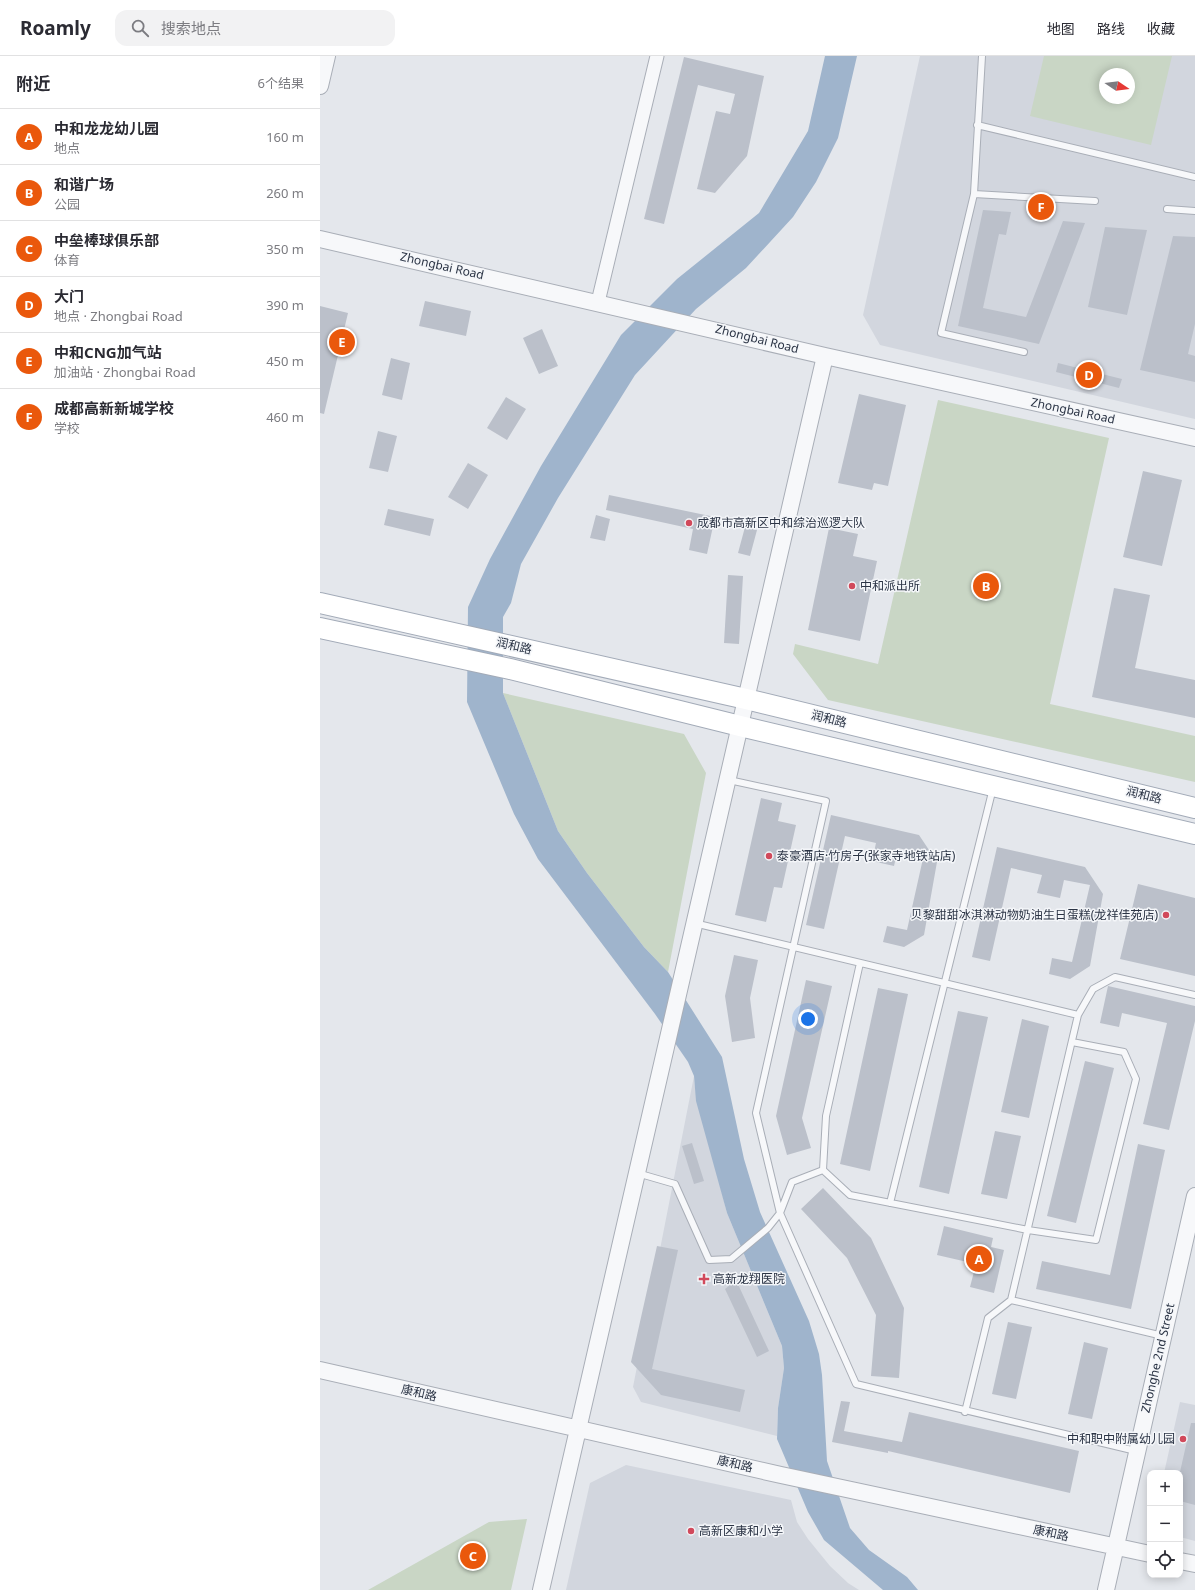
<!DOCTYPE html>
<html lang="zh">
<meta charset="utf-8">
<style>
:root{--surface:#fff;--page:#f2f2f3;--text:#2b2b33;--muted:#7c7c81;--line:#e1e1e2;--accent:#ea580c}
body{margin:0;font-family:"Noto Sans","Noto Sans SC",sans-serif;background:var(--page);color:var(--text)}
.controls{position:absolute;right:12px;bottom:12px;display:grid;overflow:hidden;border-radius:8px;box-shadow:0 2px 10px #0003}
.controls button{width:36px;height:36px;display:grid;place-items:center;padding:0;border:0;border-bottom:1px solid var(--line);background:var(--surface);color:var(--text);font:20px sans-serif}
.compass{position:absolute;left:779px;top:12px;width:36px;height:36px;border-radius:50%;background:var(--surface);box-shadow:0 2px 10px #0003;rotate:103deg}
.you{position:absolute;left:488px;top:963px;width:14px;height:14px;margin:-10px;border:3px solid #fff;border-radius:50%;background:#1a73e8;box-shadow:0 0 0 6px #1a73e833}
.badge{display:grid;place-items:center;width:26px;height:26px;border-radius:50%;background:var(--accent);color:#fff;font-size:13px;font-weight:700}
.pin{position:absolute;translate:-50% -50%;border:2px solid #fff;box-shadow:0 1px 4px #0006}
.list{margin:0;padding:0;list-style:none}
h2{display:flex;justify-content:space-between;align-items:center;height:52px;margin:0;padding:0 16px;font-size:17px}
h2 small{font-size:13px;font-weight:400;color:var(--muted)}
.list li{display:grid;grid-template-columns:26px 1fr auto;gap:12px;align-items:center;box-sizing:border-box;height:56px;padding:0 16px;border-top:1px solid var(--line)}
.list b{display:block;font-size:15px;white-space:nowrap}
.list p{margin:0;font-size:13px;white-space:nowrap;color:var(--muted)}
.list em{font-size:13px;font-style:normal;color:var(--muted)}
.icon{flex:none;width:22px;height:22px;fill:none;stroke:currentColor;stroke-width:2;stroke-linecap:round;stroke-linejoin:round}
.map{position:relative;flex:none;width:875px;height:1534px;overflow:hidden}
header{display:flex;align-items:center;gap:24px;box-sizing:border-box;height:56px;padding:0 20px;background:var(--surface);border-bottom:1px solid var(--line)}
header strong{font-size:19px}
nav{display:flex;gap:22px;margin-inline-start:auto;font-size:14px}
.search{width:280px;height:36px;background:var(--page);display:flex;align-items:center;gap:10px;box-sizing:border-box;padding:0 14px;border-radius:12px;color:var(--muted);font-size:15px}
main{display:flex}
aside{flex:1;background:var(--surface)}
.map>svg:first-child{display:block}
</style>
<header>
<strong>Roamly</strong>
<div class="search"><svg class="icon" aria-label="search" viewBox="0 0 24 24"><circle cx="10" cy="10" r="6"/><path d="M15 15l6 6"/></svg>搜索地点</div>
<nav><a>地图</a><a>路线</a><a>收藏</a></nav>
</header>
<main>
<aside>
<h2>附近<small>6个结果</small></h2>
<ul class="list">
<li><span class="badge">A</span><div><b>中和龙龙幼儿园</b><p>地点</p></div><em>160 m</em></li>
<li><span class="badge">B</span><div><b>和谐广场</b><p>公园</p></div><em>260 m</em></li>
<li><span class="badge">C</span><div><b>中垒棒球俱乐部</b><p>体育</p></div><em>350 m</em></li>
<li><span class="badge">D</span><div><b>大门</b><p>地点 · Zhongbai Road</p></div><em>390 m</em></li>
<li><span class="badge">E</span><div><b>中和CNG加气站</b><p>加油站 · Zhongbai Road</p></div><em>450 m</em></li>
<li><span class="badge">F</span><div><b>成都高新新城学校</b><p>学校</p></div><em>460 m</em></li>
</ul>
</aside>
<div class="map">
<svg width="875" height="1534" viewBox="0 0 875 1534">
<rect width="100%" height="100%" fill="#e4e7ec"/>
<path fill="#d2d6de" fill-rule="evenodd" d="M600,0h275v363l-315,-74 -17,-30zM785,18h24v24h-24z
M374,1020l1,12 32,125 55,133 2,22 -6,40 -1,28 -136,-34 -8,-15z
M860,1346l15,3v136l-15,-4v-64h-16z
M306,1409l165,35 6,22 11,17 22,27 18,17 11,7h-293l24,-107z"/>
<path fill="#c9d6c5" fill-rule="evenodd" d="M724,0h128l-21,89 -121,-29zM785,18h24v24h-24z
M618,344l171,38 -59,266 145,32v46l-367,-82 -35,-46 2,-10 83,20z
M183,637l181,41 22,39 -38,199 -24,-25 -57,-74 -29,-42z
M207,1463l-16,71h-143l121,-68z"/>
<path fill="#9fb4cc" d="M505,0h32l-19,82 -22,44 -23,35 -47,51 -50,41 -61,66 -77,123 -37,66 -10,39 -8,14v76l55,138 29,42 57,74 24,25 54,85 22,102 16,53 49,109 10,33 3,21 5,86 23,67 19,22 38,27 11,13h-35l-59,-50 -16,-28 -31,-73 1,-31 6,-40 -2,-22 -55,-133 -31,-112 -2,-25 -6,-14 -33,-48 -117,-155 -24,-45 -47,-112 1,-95 22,-48 51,-93 80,-131 56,-56 82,-66 49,-82z"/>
<path fill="#bbc0ca" d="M364,1l80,19 -17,80 -32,37 -18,-4 19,-78 14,3 5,-20 -37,-9 -34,139 -20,-5z
M663,154l28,2 -5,23 -7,-1 -16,74 43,9 37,-96 22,2 -46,121 -81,-18z
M785,171l42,3 -20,85 -39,-8z
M853,180l22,1v87l-7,30 7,2v26l-55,-12z
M105,245l46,10 -5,25 -47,-10z
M0,250l28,7 -24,101 -4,-1z
M222,273l16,37 -19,8 -16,-36z
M71,302l19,5 -8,37 -20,-5z
M738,307l64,16 -3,9 -63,-16z
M539,338l47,11 -18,81 -14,-3 -2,7 -34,-7z
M186,341l20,12 -19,31 -20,-12z
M58,375l19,5 -9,36 -19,-4z
M148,407l20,12 -20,34 -20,-12z
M823,415l39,9 -20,86 -39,-9z
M289,439l106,22 -8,37 -18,-4 4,-21 -87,-19z
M68,453l46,10 -4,17 -46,-11z
M276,459l14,4 -5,22 -15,-3z
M425,471l12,3 -7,26 -12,-3z
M509,472l29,6 -5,22 24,5 -17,80 -52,-11z
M408,519l15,1 -4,68 -15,-1z
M794,532l36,7 -15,73 60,12v38l-103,-21z
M441,742l21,5 -4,18 18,4 -14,63 -8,-1 -8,35 -31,-7z
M511,759l88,20 18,27 -13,73 -20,12 -21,-5 4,-16 20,4 17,-76 -26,-6 -4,18 -22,-5 4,-18 -31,-7 -21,93 -18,-4z
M677,791l88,20 18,27 -13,72 -20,13 -21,-5 3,-16 20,4 18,-77 -26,-5 -4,18 -23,-5 5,-18 -31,-7 -21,93 -18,-4z
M818,828l57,14v78l-75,-17z
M414,899l24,5 -8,38 5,40 -23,4 -7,-46z
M486,924l26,6 -30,132 9,30 -24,7 -11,-39z
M788,930l87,20v15l-26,109 -26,-6 24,-101 -45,-10 -3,14 -19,-4z
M558,932l30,6 -38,177 -30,-7z
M638,955l30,6 -39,177 -30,-7z
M702,963l27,7 -20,92 -28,-6z
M765,1005l29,7 -38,155 -29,-7z
M675,1075l26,5 -14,63 -26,-5z
M372,1087l12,38 -10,3 -12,-38z
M818,1088l27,6 -34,159 -95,-20 6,-28 68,14z
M503,1132l48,50 33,70 -5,70 -28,-2 5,-61 -29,-57 -46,-49z
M624,1170l49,12 -2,9 13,3 -10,43 -24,-6 6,-23 -39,-9z
M337,1190l21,4 -26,119 93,21 -5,22 -79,-17 -30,-33z
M416,1224l33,71 -12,6 -32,-68z
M688,1266l24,5 -16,72 -24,-5z
M764,1286l24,6 -16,71 -24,-5z
M521,1345l9,1 -6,29 58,11 7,-30 170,39 -9,42 -182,-42v2l-56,-11z
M871,1367h4v82l-15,-4v-29z"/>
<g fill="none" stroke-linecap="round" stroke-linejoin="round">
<g stroke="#a9aeb7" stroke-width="8">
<path id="service" d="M662,0l-8,138 -33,139 83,19
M657,69l218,52
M654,138l121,7
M847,153l28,2
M409,724l97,21 -70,312 24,100 76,171 280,67
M374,867l384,92
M540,907l-34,153 -3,54 27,25 178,35 68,10 40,-161 -12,-27 -52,-10
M317,1117l38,11 34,76 22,-1 37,-31 12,-15 12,-31 31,-12
M570,1147l103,-415
M691,1244l152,36
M645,1356l23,-94 23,-18 67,-285 15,-26 22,-12 80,18"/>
</g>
<g stroke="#a9aeb7" stroke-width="15">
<path id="minor" d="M278,246l59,-246"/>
</g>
<g stroke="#a9aeb7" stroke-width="18">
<path id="tertiary" d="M0,30l7,-30
M0,183l505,117 370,82
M0,1314l461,105 369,79
M860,1505l15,3
M221,1534l284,-1234
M786,1534l89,-394"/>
</g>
<g stroke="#a3abb8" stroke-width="22">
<path id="primary" d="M0,547l426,96 449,109
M0,572l190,41 230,57 455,108"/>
</g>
<use href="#service" stroke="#f7f8fa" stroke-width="6"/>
<use href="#minor" stroke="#f7f8fa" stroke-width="13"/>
<use href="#tertiary" stroke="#f7f8fa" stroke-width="16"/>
<use href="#primary" stroke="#fff" stroke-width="20"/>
</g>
<g fill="#d1495b" stroke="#f4f6f9" stroke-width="1.5">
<circle cx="369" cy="467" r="4"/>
<circle cx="532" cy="530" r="4"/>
<circle cx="449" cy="800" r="4"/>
<circle cx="846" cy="859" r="4"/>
<path d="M382 1217h4v4h4v4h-4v4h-4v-4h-4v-4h4z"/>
<circle cx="863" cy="1383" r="4"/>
<circle cx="371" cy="1475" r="4"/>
</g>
<g text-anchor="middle" stroke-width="3" stroke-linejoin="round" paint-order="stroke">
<g font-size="12" fill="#2b3445" stroke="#f4f6f9">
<text transform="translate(122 210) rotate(13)" y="4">Zhongbai Road</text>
<text transform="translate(437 283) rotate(14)" y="4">Zhongbai Road</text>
<text transform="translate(753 355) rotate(12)" y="4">Zhongbai Road</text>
<text transform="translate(194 590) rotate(13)" y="4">润和路</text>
<text transform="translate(509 663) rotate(14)" y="4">润和路</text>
<text transform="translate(824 739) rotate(14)" y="4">润和路</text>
<text transform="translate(838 1302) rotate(-77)" y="4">Zhonghe 2nd Street</text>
<text transform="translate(99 1337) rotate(13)" y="4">康和路</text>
<text transform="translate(415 1408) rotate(13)" y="4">康和路</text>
<text transform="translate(731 1477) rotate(12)" y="4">康和路</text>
</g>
<g font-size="12" fill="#2b3445" stroke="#f4f6f9" text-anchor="start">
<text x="377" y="471">成都市高新区中和综治巡逻大队</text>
<text x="540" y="534">中和派出所</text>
<text x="457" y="804">泰豪酒店·竹房子(张家寺地铁站店)</text>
<text x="838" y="863" text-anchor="end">贝黎甜甜冰淇淋动物奶油生日蛋糕(龙祥佳苑店)</text>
<text x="393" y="1227">高新龙翔医院</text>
<text x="855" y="1387" text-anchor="end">中和职中附属幼儿园</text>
<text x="379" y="1479">高新区康和小学</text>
</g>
</g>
</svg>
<div class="controls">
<button>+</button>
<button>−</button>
<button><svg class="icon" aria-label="locate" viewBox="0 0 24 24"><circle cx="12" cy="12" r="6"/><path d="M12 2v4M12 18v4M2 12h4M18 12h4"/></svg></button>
</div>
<svg class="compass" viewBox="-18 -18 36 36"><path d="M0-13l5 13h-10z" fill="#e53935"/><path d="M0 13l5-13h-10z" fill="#7c7c81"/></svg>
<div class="you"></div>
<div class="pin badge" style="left:659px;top:1203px">A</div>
<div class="pin badge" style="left:666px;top:530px">B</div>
<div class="pin badge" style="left:153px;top:1500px">C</div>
<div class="pin badge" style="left:769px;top:319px">D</div>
<div class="pin badge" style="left:22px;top:286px">E</div>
<div class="pin badge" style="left:721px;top:151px">F</div>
</div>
</main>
